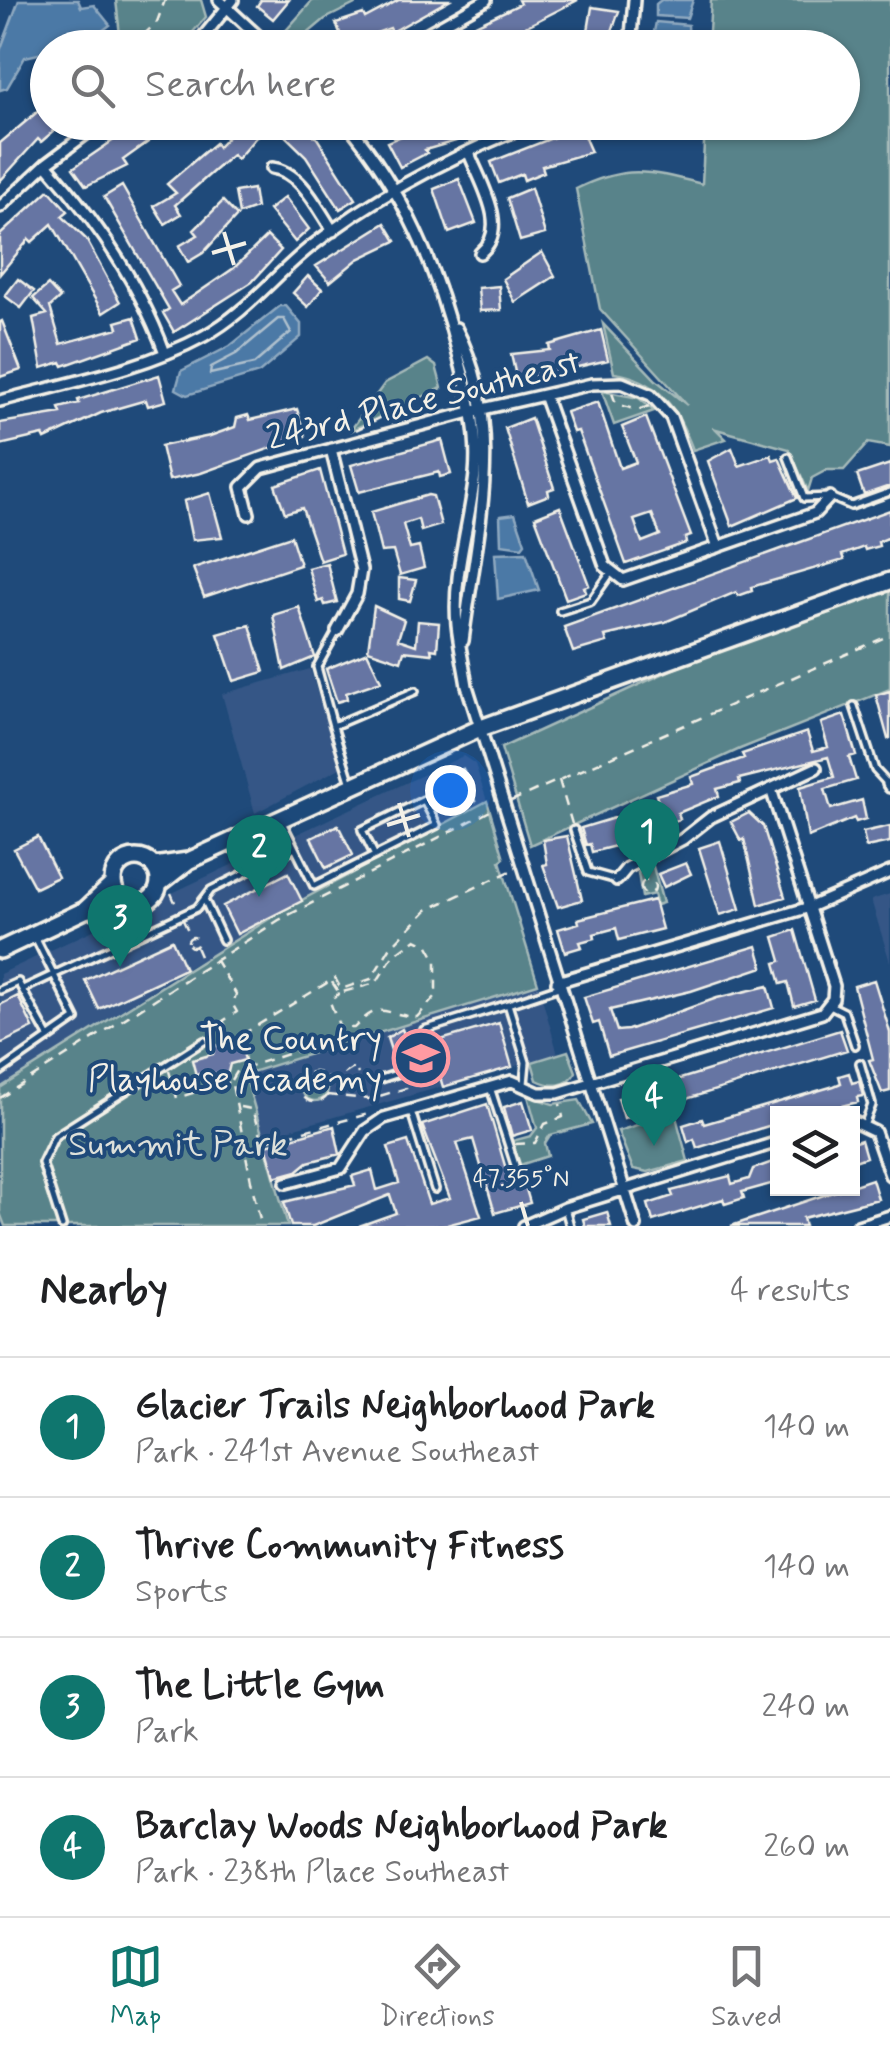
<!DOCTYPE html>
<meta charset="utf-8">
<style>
:root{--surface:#fff;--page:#f2f2f2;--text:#202124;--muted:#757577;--line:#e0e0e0;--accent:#0f766e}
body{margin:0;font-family:Mynerve,sans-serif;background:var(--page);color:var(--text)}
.controls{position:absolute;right:30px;bottom:30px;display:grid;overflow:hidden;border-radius:0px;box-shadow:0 2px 8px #0004}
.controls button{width:90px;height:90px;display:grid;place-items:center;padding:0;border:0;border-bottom:2px solid var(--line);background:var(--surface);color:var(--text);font:50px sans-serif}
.you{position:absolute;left:450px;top:790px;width:35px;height:35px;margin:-25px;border:8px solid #fff;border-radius:50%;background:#1a73e8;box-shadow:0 0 0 15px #1a73e833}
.badge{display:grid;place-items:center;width:65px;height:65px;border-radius:50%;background:var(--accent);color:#fff;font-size:32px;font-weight:700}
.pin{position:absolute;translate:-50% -82px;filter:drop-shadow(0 2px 5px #0008)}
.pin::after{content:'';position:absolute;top:52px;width:35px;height:30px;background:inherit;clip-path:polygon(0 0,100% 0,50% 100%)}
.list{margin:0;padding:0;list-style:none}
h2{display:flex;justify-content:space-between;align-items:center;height:130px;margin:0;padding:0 40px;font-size:42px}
h2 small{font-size:32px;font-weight:400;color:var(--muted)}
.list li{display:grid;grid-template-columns:65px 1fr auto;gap:30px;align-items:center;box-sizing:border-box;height:140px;padding:0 40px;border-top:2px solid var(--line)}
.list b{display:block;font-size:38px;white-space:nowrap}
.list p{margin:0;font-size:32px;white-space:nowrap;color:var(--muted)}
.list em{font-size:32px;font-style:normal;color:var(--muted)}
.icon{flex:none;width:55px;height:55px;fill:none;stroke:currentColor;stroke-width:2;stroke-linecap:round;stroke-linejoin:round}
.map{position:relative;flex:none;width:890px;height:1226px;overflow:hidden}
.search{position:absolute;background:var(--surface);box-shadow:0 2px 8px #0004;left:30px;right:30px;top:30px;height:110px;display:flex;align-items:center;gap:25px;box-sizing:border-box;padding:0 35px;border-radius:55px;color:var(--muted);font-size:38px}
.sheet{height:690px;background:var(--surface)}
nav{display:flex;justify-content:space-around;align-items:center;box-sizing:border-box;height:140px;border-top:2px solid var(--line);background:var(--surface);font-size:28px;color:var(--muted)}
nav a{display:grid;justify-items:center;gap:5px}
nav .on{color:var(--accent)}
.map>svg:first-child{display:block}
</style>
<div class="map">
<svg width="890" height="1226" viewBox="0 0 890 1226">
<rect width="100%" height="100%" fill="#1f4a7a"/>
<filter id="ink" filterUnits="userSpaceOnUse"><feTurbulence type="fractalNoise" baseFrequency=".01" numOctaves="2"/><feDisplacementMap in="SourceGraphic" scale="20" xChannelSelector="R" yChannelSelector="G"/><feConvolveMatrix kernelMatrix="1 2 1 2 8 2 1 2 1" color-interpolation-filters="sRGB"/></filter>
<g filter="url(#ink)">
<path fill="#345786" d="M310,669l30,99 -85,45 -33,-119z
M463,756l12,8 12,37 -302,168 -185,119v-114z
M890,894v68l-19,-62z
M538,984l20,70 -295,83 -18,-63z"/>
<path fill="#59838a" stroke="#a6bab9" stroke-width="2.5" d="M116,0h85l5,17 -26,30h-64l-3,-4 7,-8z
M313,0h50l-38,19 -32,27 -11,-11z
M711,0h179v447l-22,-4 -24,27h-17l-15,8 -4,13 -19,-42 -73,-20 10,10 -33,11c-15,-40 -33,-71 -79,-77l-11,-49 53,56 31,25 -87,-96 -24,-120c50,-25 74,-18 126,-5l3,-61 137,-1v-74l-134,-1z
M428,360l8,6 6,22 -92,43 35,-48z
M602,391l37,7 15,13 -40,14z
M890,586v103l-150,60 -210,96 -29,-97 172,-79z
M487,801l17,57 -4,3 38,123 -293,90 43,152h-283l-5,-13v-125l285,-179z
M652,863l11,40 -6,2 -3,-11 -12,3 -4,-24z
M568,1051l8,21c-9,16 -25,15 -39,8l-5,-18z
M302 1088a13 13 0 1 1 26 0a13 13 0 1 1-26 0Z
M528,1096l25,8 26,-4 13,24 -42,11 -5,8 3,13 -28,9 -8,-24 19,-5 6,-8z
M675,1113l13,48 -40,11 -15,-3 -15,-38z"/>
<path fill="#4b79a6" stroke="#8fa9c0" stroke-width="2.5" d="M19,0h59l3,7 13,-2 16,20 -29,22 -33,1 -1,4 -22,5 -18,31 -7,2v-39z
M661,0h32l-6,18 -31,-2v-12z
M656,22l32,3 1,22h-38z
M280,306h6l15,18v13l-42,36 -72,22 -11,-6 5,-18 49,-25z
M515,514l10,29 -3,4 -21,-3 -1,-28z
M526,552l13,38 -41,9 -3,-46z"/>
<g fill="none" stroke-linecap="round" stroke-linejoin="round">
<path stroke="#b0c1ce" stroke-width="2.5" d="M278,319h6l7,13 -37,32 -44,10 1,-7 25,-13z"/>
</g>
<path fill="#6675a3" stroke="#f4f1e8" stroke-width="2.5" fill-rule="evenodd" d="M261,0h28l-16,19 -16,-13z
M399,0h50l-57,32 -2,-4 -33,12 3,5 -5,3h-38l23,-15 -4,-10 27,-9 2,4z
M518,0h60l-94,48h-41l30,-22 47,-22z
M592,7l27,4 -10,29 -22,-3z
M48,103v19h16l-23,20 -3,-3 -38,42v-38z
M140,122h36l-53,38 4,6 -41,20 -13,-18z
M233,122h25l5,7 -26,30 -5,-4 -57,50 6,9 -16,10 -11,-18 22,-13 -9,-9 48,-41 3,4 19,-20z
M280,122h18l19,16 39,61 -16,10 -34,-53 -30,-29z
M434,122l52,1 -32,13 2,5 -31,9 2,3 -27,14 -13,-25z
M580,127l11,25 -49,14 2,6 -20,8 -2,-6 -23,9 -8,-21z
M459,179l17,44 -27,10 -15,-44z
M122,186l57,100 -8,5 9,14 54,-37 33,-32 14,14 -29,32 -78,50 -11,-19 6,-4 -65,-112z
M531,188l14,46 -25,7 -13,-43z
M253,189l3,19 -17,6 -4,-22z
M49,190l19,21 -6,5 24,23 34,63 -17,11 -51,-89 -20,18 -3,-3 -29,35v-39z
M285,197l24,32 -14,13 -26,-32z
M223,201l14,15 -34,37 -15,9 -9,-16 19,-11 -4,-5z
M385,223l11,18 -38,18 -28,23 -14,-16z
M542,252l13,24 -40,26 -12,-23z
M308,276l14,13 -14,18 -15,-14z
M18,279l16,12 -13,17 -16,-12z
M48,285l12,13 -10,9 11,37 57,-16 -2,-6 18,-5 7,21 -78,28 -2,-4 -19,6 -9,-50 14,-4 -14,-16z
M499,286l2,24 -21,1 -2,-23z
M2,321l19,49 -21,7v-55z
M601,330l7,30 -91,21 -6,-27 39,-4 -1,-5z
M159,375l7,26 -18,5 -2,-6 -45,13 -56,26 -2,-4 -43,10v-22l61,-10 -2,-5 20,-5 -1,-3z
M598,402l22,66 16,-6 -14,-35 24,-10 45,119 -6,2 1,5 -60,21 -48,-133 -5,1 -7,-20zM652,514l8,21 -18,7 -8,-22z
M297,409l8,27 -104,37 -32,7 -8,-34 49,-10 25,-9 2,-9 11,-3 2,5z
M531,418l23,70 -6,2 1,5 -21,8 -23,-75z
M442,440l9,34 -11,3 -1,-5 -80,20 -8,-27z
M732,448l7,18 32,-11 2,5 6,-2 18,40 -65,28 -24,-65z
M890,464v22l-26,9 -7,-20z
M320,470l22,84 -22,7 -18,-53 -17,5 -10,-28z
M210,493l12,44 -30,3 -8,-39z
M428,495l5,1 8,29 -20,6 -3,-12 -15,5 7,25 9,-2 5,21 -24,7 -7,-24 -12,1 -10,-40z
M560,507l29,78 -5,2 2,5 -20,7 -31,-82z
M890,510v27l-12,5 1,4 -14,4 -1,-3 -22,8 2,5 -93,27 1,4 -14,5 -2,-4 -71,30 -60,14 2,6 -34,10 -9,-25z
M291,536l9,29 -96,32 -11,-29z
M327,563l10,39 -12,3 -2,-5 -5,2 -10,-34z
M399,578l17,2 -6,21 -11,-2z
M374,606l30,14 -6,19 18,6 2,-24 21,2 -2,27 -6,-1 1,5 -28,-3 -3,10 -33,-11z
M299,607l16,50 -31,13 -11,-55z
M250,625l14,47 -30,9 -16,-47z
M367,652l14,29 -35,12 1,6 -10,3 -11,-33z
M890,691v47l-2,1 -12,-44z
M844,715l12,40 -7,2 7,23 -31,9 6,20 31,-9 4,19 -10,3 -2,-4 -46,19 -8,-50 34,-10 -6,-20 -89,22 1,4 -23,6 2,7 -41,17 2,6 -18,6 1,4 -18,5 1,4 -54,14 -2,-8 -4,1 -5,-17 60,-18 -1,-4 18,-5 -2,-6 37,-11 -2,-7 53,-19 -2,-4 65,-22 6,19 15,-4 -7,-24z
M463,769l13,32 -27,11 -13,-32z
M749,813l14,13 22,71 -26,8 -15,-66 -3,2 -10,-19z
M338,825l15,30 -27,13 -15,-30z
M890,826v16l-24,5 -3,-15z
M567,836l15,64 -24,7 -15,-42 4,-1 -4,-24z
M38,837l20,40 -23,11 -21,-39z
M720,841l20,68 -20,6 -21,-67z
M686,863l5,11 -27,13 -6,-13z
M288,873l14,28 -65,33 -14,-28z
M654,900l8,29 -43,11 -3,-12 -22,6 1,4 -15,4 2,5 -17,5 -7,-23 21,-6 -1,-4z
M795,930l20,70 -21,6 -6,-24 -7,2 -6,-21 6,-2 -7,-24z
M172,940l13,29 -86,40 -14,-29z
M757,946l6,21 -72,24 -81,19 7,21 11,-1 89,-32 51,-12 6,22 -165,48 -10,-34 -6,2 -9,-27z
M874,980l16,52v59l-8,2 -13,-33 4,-1 -19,-73z
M18,996l15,32 -33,16v-39z
M499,1023l13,44 -69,20 -13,-44z
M402,1029l3,8 8,-3 2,17 -5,2 2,8 -16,5 -9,-28z
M840,1030l7,20 -223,68 -6,-20z
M215,1045l27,4 3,11 -15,4 -3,12 -19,-4 -12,3 -4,-15 21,-6z
M849,1073l3,10 7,-2 4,15 -6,1 1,5 -50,12h-30v9l-81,25 -3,-9 -6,3 -5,-17 19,-6 2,5 130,-38 7,-3 -2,-7z
M523,1101l9,29 -20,6 -8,-29z
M487,1104l21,72 13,-4 9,31 -35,10 -22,-74 -16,4 24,73 -38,10h-84l37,-13 -6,-18 -77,31h-22l-7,-24 71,-17 -3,-9 20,-6 5,20 22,-7 -11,-36 20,-6 21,63 21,-6 -28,-73z
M334,1126l6,28 -32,8 -11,9 -22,6 -9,-32z
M861,1140l5,17 -14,5v-19z
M778,1160v22l-36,10 2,6 -19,6 -2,-5 -70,22 -5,-17 25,-8 -2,-5 59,-15 2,8 17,-5 4,-10z
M872,1179l6,20 -75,19 2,8h-74z
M607,1212l4,14h-26l-2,-7z"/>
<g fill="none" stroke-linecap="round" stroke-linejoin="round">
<g stroke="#f4f1e8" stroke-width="12">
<path id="lane" d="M788,457l16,41 26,-1 21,9 39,-14
M560,611l31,-10 19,-27
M854,706l21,64 13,14
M333,726l-16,-59 20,-36
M351,784l-18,-58 82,-35
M281,820l33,66 123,-61 -13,-25 -62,30 13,26
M574,830l14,42 29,8
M204,899l19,41
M25,988l172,-80 14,-18 84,-42
M0,990l18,-8 31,56
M830,1005l14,7 11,33
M860,1063l12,42 -7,18
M0,1072l76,-53 -41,-82
M378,1080l42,-14 4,-36 84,-26
M524,1084l2,-22 -18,-58 51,-17
M490,1087l25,78
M411,1111l24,78
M565,1208l5,18
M62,1226l-20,-63 13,-27 149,-95"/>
</g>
<g stroke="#f4f1e8" stroke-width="16">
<path id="street" d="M219,0l52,48
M194,48l39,-48
M401,48l85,-48
M630,48l4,-48
M346,122c58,69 91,146 112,232 10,40 21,77 17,120 -5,50 -23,101 -18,151 2,20 7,41 10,61l169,540
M469,153c11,29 42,76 11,100
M46,164c50,56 93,118 119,189
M272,168c29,3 46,41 61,63
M0,207l46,-43 56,-42
M456,328c52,99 20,207 7,313
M544,395l61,171 18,14 192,-67 15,-16
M0,401c67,-18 143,-32 204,-65 42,-23 69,-59 105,-88 67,-53 149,-95 228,-126
M331,449l30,121 -4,24 -20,37
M249,514l-7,-27 19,-19 213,-57 118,-27 30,-1 29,12 20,22 47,130
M888,784l2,3
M617,880l10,-12 56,-29 28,-22 105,-49
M557,982l253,-75 80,-35
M852,1121l23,11 15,43
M286,1183l55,-15 24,-37 19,-13 128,-37 27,12h19l264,-80 11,-14 1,-13 -63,-197
M524,1226l41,-18 213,-66
M858,1226l32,-10"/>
</g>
<g stroke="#f4f1e8" stroke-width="22">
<path id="primary" d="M113 881a23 23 0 1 1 46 0a23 23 0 1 1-46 0Z
M188,861l290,-132 412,-148
M154,866l34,-5 -28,22
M113,884l-28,26 38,-10
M0,950l85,-40"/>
</g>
<path stroke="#f4f1e8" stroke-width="2.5" stroke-dasharray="10 8" stroke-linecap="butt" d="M130,48l27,-26 8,-22
M612,393l4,11 22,6 11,-4
M356,430l48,-24
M559,780l13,44
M511,801l379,-166
M641 887a7 7 0 1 1 14 0a7 7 0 1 1-14 0Z
M171,893l7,16
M183,920l8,17
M188 942a5 5 0 1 1 10 0a5 5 0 1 1-10 0Z
M196,947l7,16
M215,959l21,35 -3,11 4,7 -14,9 10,17
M332,982l7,11 37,-10 17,-27 23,-17 11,5 9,16v36l-19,21c-34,-2 -36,-18 -63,11h-14l-10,-26 9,-9
M209,1047l16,-2 110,-67 6,11 30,-10 19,-31 37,-38 88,-41
M169,1071l8,27 54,-17c12,50 17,96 31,145
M300 1087a15 15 0 1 1 30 0a15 15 0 1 1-30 0Z
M231,1080l6,-10 63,-20
M329,1083l26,-16 3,7
M327,1095l42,4 72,-21
M0,1098l279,-178 215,-111
M240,1107l12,2 10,33 110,-29
M515,1144l20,-1 10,-19 18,-7 -3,-13"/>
<use href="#lane" stroke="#1f4a7a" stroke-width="5"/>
<use href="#street" stroke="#1f4a7a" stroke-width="9"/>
<use href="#primary" stroke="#1f4a7a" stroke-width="15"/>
</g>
</g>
<path fill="none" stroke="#f4f1e8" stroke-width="4" d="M224,232l10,33M212,253l34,-10M399,803l10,34M387,825l33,-10M521,1202l7,24"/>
<defs>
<g id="school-ring" transform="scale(2.875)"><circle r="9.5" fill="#1f4a7a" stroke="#ff9aa2" stroke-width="1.5"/><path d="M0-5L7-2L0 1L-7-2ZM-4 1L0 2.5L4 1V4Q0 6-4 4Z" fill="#ff9aa2"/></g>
</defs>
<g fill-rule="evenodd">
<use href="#school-ring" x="421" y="1058"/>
</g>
<g text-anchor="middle" stroke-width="8" stroke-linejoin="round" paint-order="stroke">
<g font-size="35" fill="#f4f1e8" stroke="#1f4a7a">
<text transform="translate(423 399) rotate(-14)" y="12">243rd Place Southeast</text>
</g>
<g font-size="35" fill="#f4f1e8" stroke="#1f4a7a" text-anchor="end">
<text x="382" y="1050">The Country<tspan x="382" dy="40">Playhouse Academy</tspan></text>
</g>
<g font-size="35" fill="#dde0da" stroke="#1f4a7a">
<text x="178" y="1155">Summit Park</text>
</g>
</g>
<g font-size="25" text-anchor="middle" fill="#f4f1e8" stroke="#1f4a7a" stroke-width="8" stroke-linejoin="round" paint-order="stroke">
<text x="521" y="1186">47.355°N</text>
</g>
</svg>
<div class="controls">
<button><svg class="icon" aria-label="layers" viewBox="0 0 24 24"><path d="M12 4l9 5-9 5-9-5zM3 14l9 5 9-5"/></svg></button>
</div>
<div class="you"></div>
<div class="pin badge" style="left:647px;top:881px">1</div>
<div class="pin badge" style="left:259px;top:897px">2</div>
<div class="pin badge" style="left:120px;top:967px">3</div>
<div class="pin badge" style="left:654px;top:1146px">4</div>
<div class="search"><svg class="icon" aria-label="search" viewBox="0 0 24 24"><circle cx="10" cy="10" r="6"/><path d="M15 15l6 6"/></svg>Search here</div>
</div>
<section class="sheet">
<h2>Nearby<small>4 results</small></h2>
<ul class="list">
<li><span class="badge">1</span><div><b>Glacier Trails Neighborhood Park</b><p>Park · 241st Avenue Southeast</p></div><em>140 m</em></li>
<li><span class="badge">2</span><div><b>Thrive Community Fitness</b><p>Sports</p></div><em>140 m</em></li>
<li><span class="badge">3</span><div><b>The Little Gym</b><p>Park</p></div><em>240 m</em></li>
<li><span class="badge">4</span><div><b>Barclay Woods Neighborhood Park</b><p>Park · 238th Place Southeast</p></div><em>260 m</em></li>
</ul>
</section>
<nav>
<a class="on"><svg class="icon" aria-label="map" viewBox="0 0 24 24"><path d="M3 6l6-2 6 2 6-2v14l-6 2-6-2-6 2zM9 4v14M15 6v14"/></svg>Map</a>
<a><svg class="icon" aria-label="directions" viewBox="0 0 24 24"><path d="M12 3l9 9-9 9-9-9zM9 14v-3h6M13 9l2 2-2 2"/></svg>Directions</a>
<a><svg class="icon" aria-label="saved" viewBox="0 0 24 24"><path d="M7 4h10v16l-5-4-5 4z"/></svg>Saved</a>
</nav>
